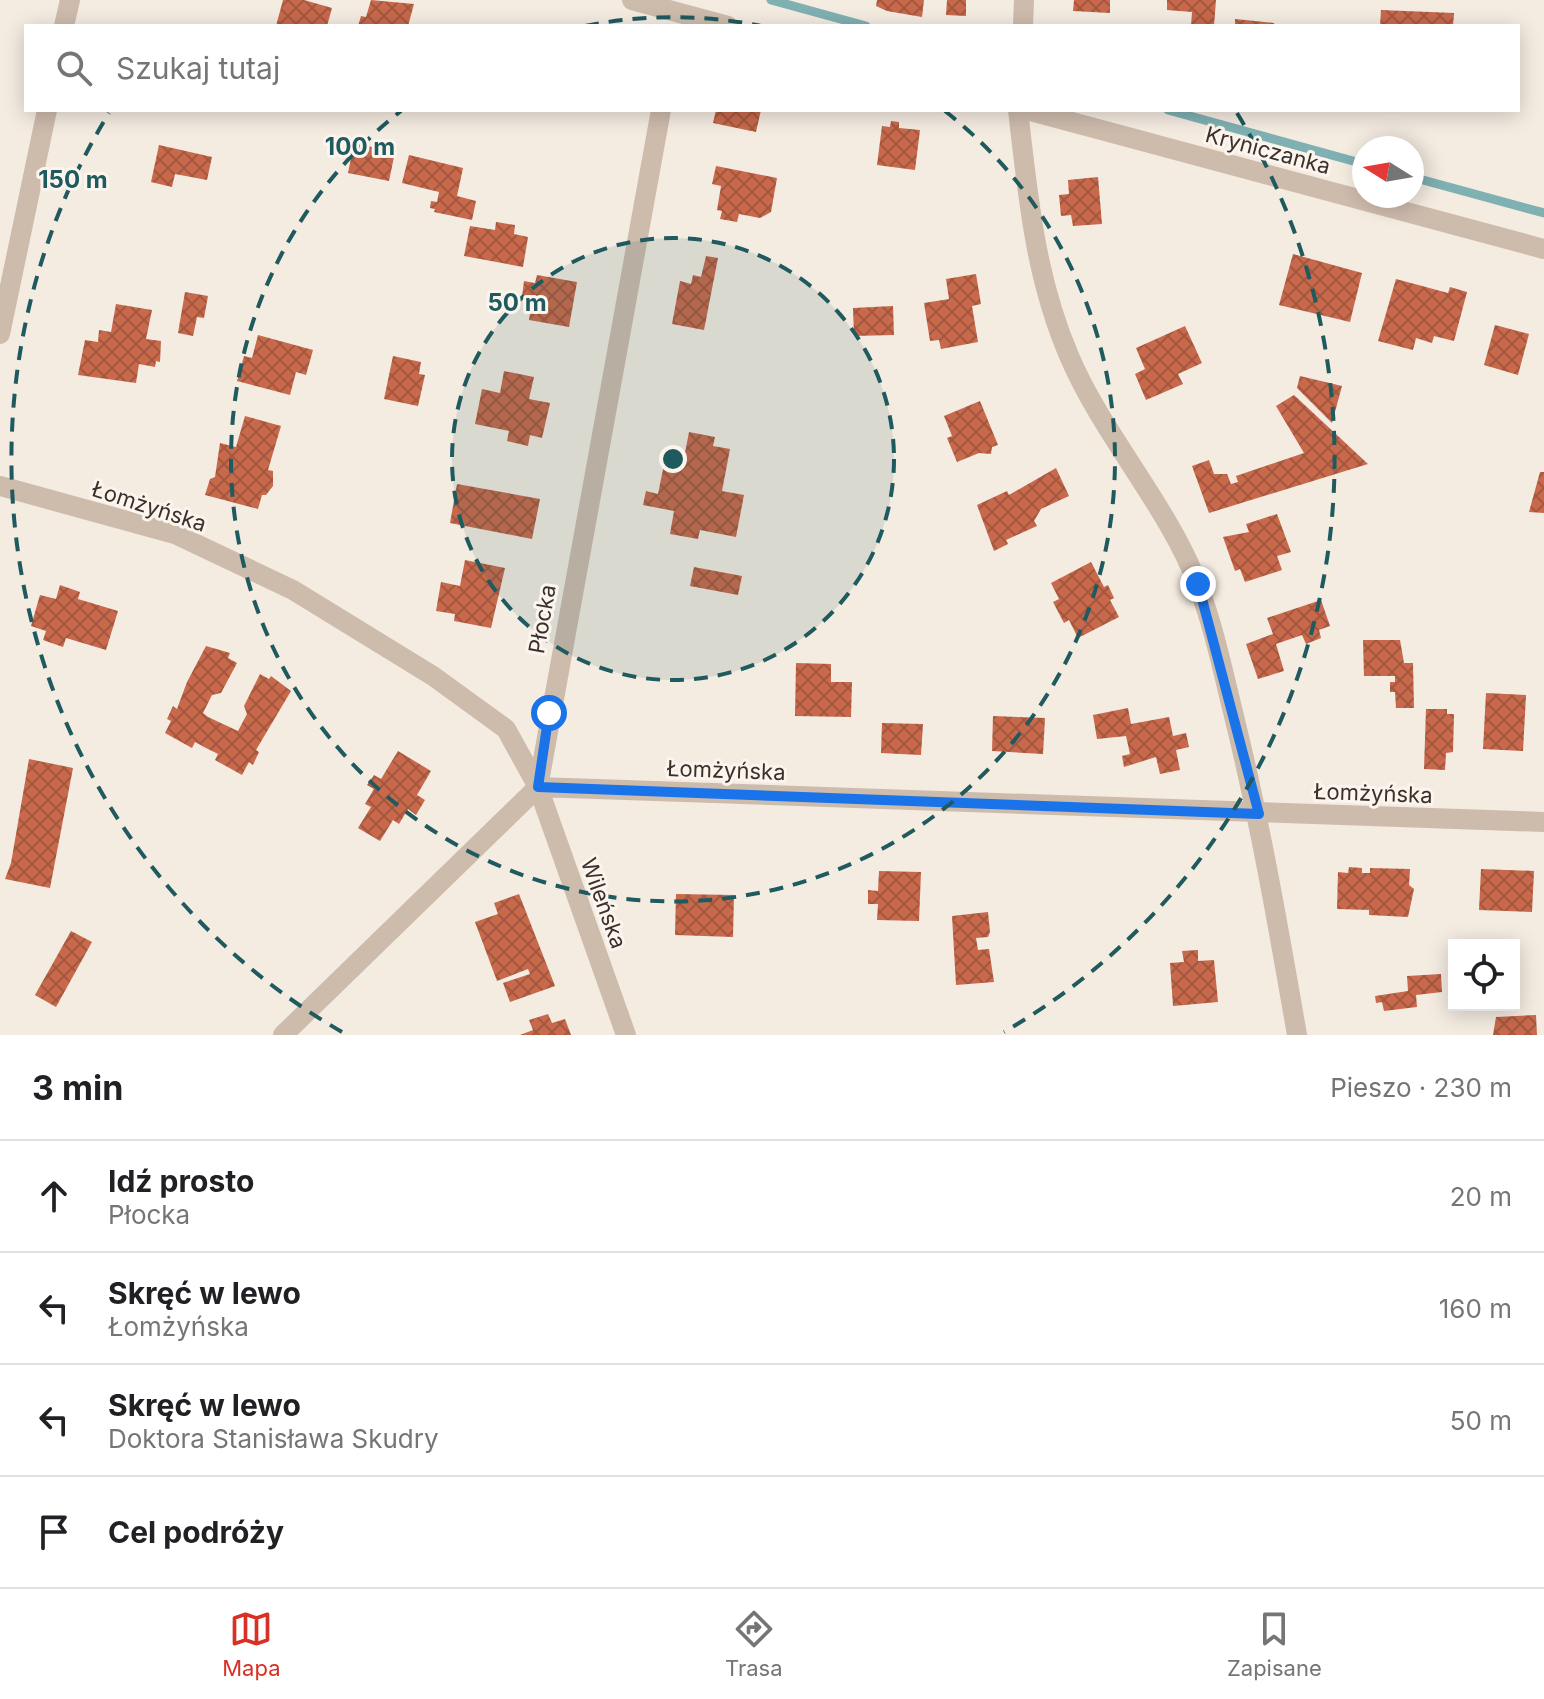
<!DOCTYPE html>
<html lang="pl">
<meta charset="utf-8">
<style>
:root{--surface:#fff;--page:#f6f6f6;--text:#202124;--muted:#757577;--line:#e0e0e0;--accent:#d93025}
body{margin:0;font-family:Inter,sans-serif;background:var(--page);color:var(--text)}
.controls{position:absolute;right:24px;bottom:24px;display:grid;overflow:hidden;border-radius:0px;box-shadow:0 4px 20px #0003}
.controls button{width:72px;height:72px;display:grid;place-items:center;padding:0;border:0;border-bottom:2px solid var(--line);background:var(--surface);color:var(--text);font:40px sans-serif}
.compass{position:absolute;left:1352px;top:136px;width:72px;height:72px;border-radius:50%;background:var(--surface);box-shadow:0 4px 20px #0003;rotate:281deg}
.stop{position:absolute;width:24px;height:24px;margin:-18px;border:6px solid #1a73e8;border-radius:50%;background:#fff}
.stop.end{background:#1a73e8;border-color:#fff;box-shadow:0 2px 8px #0008}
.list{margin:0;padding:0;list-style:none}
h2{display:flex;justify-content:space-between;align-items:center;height:104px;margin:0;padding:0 32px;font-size:34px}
h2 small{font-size:26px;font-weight:400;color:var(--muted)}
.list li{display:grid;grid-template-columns:52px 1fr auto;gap:24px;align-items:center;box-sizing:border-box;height:112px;padding:0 32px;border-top:2px solid var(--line)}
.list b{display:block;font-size:30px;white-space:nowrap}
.list p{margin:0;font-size:26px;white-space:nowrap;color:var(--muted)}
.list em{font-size:26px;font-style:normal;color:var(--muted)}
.icon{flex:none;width:44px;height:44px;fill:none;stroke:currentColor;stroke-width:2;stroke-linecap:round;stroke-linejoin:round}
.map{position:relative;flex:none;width:1544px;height:1035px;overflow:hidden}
.search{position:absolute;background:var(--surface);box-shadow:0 4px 20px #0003;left:24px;right:24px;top:24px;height:88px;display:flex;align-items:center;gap:20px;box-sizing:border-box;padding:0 28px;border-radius:0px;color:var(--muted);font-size:30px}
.sheet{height:552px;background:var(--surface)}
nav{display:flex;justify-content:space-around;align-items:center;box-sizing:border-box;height:112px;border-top:2px solid var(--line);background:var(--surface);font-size:22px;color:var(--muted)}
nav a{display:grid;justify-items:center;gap:4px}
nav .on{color:var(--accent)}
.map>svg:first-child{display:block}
</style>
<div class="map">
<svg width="1544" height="1035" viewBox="0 0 1544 1035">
<defs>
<pattern id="building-cross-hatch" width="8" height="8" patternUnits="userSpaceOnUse" patternTransform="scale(2)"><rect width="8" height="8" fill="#c8694b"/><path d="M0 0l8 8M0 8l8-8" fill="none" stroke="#a4573f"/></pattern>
</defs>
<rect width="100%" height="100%" fill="#f4ebe1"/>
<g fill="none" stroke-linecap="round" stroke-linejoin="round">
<path stroke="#7fb0b2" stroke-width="9" d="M771,0l95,26
M1168,110l196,54
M1412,177l132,36"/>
</g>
<path fill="url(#building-cross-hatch)" d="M283,0h21l28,8 -5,18h-51z
M371,0l43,4 -6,22h-50l3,-10 5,1z
M877,0h47l-2,17 -35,-6 -11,-5z
M947,0h19v16l-20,-1z
M1074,0h36v13l-37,-2z
M1167,0h49l-2,26h-23l1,-14 -25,-2z
M1381,10l73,3 -1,13h-73z
M1235,19l39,4v3h-39z
M716,110h45l-5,22 -43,-9z
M891,121l8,1v6l21,2 -5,40 -38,-5 5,-39 8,1z
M354,143l41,9 -6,29 -41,-8z
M159,145l53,12 -5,23 -32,-6 -3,13 -21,-5z
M409,155l54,13 -6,28 19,5 -4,19 -38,-8 1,-3 -5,-1 1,-7 6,1 2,-10 -37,-9z
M716,166l61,12 -6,34 -11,6 -21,-4 -2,8 -17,-3 2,-8 -5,-1 4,-24 -9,-2z
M1098,177l4,47 -29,2 -2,-11 -10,1 -2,-21 10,-1 -1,-14z
M496,222l19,3 -1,9 14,3 -5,30 -59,-11 6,-30 25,4z
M1293,254l69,19 -12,49 -71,-17z
M706,256l12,2 -14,72 -32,-6 8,-43 11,3 2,-9 8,2z
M976,274l5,30 -9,2 6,36 -37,7 -2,-9 -9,1 -6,-38 25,-4 -3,-20z
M537,275l40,7 -8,45 -40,-7 3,-22 -10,-1 2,-16 11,2z
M1396,279l52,14 2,-6 17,5 -13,49 -20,-5 -2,7 -16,-5 -3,12 -35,-9z
M185,292l23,4 -4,22 -7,-1 -4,19 -15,-3z
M116,304l36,6 -6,29 15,2 -1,21 -4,-1 -1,6 -16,-3 -3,19 -58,-8 7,-35 13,2 1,-12 12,2z
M893,306l1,29 -40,1 -1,-28z
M1495,325l34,9 -11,41 -34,-10z
M1185,326l17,37 -24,11 5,10 -37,16 -11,-26 10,-5 -9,-21z
M258,335l55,15 -7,25 -10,-3 -6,23 -53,-14 7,-25 8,2z
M393,356l28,6 -2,12 6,1 -7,31 -34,-7z
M504,371l30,6 -5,22 21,4 -8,35 -12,-3 -2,11 -21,-5 2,-10 -34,-7 7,-35 18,4z
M1300,376l42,10 -10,37 -35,-35z
M1294,395l74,69 -159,49 -17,-47 17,-6 5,14h13l4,10 7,-2 -2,-6 68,-23 -28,-47z
M980,401l18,44 -6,2 -1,7 -12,-1 -22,9 -10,-24 5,-2 -8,-20z
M245,416l36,10 -13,44 5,1v15l-7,9h-4l-4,14 -53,-14 5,-16 5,-2 5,-34 16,4z
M689,432l26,5 -2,9 17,3 -8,42 22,4 -8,42 -36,-7 -2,9 -28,-5 4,-23 -31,-6 3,-14 12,3 9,-44 18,3z
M1056,468l13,28 -28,13 -7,12 3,5 -31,14 2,4 -14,7 -17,-46 30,-14 2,4z
M1540,472h4v41l-15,-1z
M457,484l83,15 -8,40 -82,-16z
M1277,514l14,38 -14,4 5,14 -37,12 -5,-13 -5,2 -12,-34 26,-5 -3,-8z
M465,560l40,8 -14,60 -37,-7 1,-7 -19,-3 5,-29 19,4z
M1091,562l13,25 4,-2 6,13 -4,2 9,17 -41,21 -9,-18 -5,3 -11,-21 6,-3 -8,-16z
M694,567l48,9 -4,19 -48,-9z
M60,585l20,7 -2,7 40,12 -12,39 -40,-12 -3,9 -20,-7 3,-9 -15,-5 9,-31 16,4z
M1321,600l9,26 -11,4 2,8 -15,6 -4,-9 -26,9 8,27 -26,8 -12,-35 27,-10 -6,-16z
M1363,640h37l4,23h9l1,45h-18l-1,-16h-5v-10h5v-6h-31z
M206,646l24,7 -2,5 9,5 -16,30 -9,2 -9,18 5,4 30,14 9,-17 -3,-8 16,-32 9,5 2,-3 20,15 -35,59 3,2 -6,13 -4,-3 -7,13 -27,-15 3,-6 -12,-6 -11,-6 -3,6 -27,-15 6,-12 -4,-2 6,-13 4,3 10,-27z
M796,663l35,1v18h21l-1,35 -56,-1z
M1486,693l40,2 -3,56 -40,-2z
M1128,708l3,16 38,-7 4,19 13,-3 3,14 -13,3 4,20 -20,4 -4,-17 -32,10 -2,-11 8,-2 -4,-18 -29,3 -4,-24z
M1426,709h21v5h7l-1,38 -7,1 -1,17 -21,-1z
M993,716l52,2 -2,36 -51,-3z
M882,723l41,1 -2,31 -40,-2z
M398,751l33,20 -14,24 8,5 -9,15 -8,-6 -9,15 -6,-4 -13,21 -22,-13 13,-21 -6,-3 9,-15 -7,-4 7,-10 7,4z
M29,759l44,9 -23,120 -45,-9 6,-16z
M1349,867l13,1v5h8v-5l40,1 -1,16 5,4 -6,28 -39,-2v-5l-32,-1 1,-37 10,1z
M1481,869l53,2 -2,41 -53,-2z
M879,871l42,1 -2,49 -42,-1 1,-16h-10v-14l10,1z
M519,894l36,92 -45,16 -7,-19 27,-9 -2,-5 -31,12 -22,-59 23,-8 -4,-11z
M676,894l58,1 -1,42 -58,-2z
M988,912l2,20 -2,5 -12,1 2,12 11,-1 5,33 -38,3 -4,-69z
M71,931l21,11 -36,65 -21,-12z
M1198,950v11l16,-1 4,42 -45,4 -3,-43 14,-1 -2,-11z
M1441,974l1,18 -26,3 1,12 -33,4 -2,-9 -6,1 -1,-7 33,-5 -1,-15z
M548,1014l4,9 13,-4 6,16h-51l13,-5 -4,-10z
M1536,1015l1,20h-44l3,-18z"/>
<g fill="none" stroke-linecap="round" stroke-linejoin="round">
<path stroke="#cdbbac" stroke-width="20" d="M632,0l96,26
M64,26l6,-26
M1023,26l1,-26
M1018,110c10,86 17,168 52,248 33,77 98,148 128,227 15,40 24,82 34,123 27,108 46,217 65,327
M1027,110l517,139
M0,334l47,-224
M0,486l175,48 118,56 140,86 73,53 32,58 88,248
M538,787l1006,35
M283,1035l255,-248 123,-677"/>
</g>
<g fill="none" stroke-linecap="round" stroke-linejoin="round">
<path stroke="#1a73e8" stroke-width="10" d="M549,713l-11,74 721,27 -61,-230"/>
</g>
<circle cx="673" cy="459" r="221" fill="#1f5a5e" fill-opacity=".12"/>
<g fill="none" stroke="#1f5a5e" stroke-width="4" stroke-dasharray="14 10">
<circle cx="673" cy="459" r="221"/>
<path d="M585 26A442 442 0 0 1 761 26M945 111A442 442 0 1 1 401 111"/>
<path d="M342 1032A662 662 0 0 1 109 113M1237 113A662 662 0 0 1 1004 1032"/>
</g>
<g text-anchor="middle" stroke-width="6" stroke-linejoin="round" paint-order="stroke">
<g font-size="22" fill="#3b302b" stroke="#fbf5ee">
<text transform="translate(1268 150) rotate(15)" y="8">Kryniczanka</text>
<text transform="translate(149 506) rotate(18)" y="8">Łomżyńska</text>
<text transform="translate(542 619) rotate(-80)" y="8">Płocka</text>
<text transform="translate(726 770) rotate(2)" y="8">Łomżyńska</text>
<text transform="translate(1373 793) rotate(2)" y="8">Łomżyńska</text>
<text transform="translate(604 903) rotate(70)" y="8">Wileńska</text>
</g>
</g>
<circle cx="673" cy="459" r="12" fill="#1f5a5e" stroke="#fbf5ee" stroke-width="4"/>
<g font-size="24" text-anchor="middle" font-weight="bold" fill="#1f5a5e" stroke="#fbf5ee" stroke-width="6" stroke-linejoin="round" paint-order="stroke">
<text x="360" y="155">100 m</text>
<text x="73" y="188">150 m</text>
<text x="517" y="311">50 m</text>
</g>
</svg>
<div class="controls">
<button><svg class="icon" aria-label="locate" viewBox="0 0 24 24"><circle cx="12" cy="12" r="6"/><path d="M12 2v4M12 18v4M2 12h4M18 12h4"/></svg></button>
</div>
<svg class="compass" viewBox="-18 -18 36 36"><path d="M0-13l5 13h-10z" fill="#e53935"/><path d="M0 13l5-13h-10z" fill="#757577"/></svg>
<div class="stop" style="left:549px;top:713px"></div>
<div class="stop end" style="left:1198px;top:584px"></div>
<div class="search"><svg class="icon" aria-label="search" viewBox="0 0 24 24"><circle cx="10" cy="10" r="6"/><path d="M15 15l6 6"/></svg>Szukaj tutaj</div>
</div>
<section class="sheet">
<h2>3 min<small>Pieszo · 230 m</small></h2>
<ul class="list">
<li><svg class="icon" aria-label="ahead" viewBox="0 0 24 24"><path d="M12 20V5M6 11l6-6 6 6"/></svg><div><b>Idź prosto</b><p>Płocka</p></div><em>20 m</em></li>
<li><svg class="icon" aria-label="left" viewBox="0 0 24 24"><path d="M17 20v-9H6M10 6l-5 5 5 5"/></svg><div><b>Skręć w lewo</b><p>Łomżyńska</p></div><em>160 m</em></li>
<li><svg class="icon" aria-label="left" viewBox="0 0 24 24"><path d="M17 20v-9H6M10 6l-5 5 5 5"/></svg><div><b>Skręć w lewo</b><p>Doktora Stanisława Skudry</p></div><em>50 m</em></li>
<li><svg class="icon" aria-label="arrive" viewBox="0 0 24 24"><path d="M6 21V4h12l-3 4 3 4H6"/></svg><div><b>Cel podróży</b></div></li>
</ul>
</section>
<nav>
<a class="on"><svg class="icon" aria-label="map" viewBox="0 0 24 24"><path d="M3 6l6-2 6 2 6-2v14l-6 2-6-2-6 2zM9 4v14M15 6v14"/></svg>Mapa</a>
<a><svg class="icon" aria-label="directions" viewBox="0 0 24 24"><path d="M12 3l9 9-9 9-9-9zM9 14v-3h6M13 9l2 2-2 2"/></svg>Trasa</a>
<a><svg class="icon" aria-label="saved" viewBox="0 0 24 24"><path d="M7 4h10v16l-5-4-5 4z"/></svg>Zapisane</a>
</nav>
